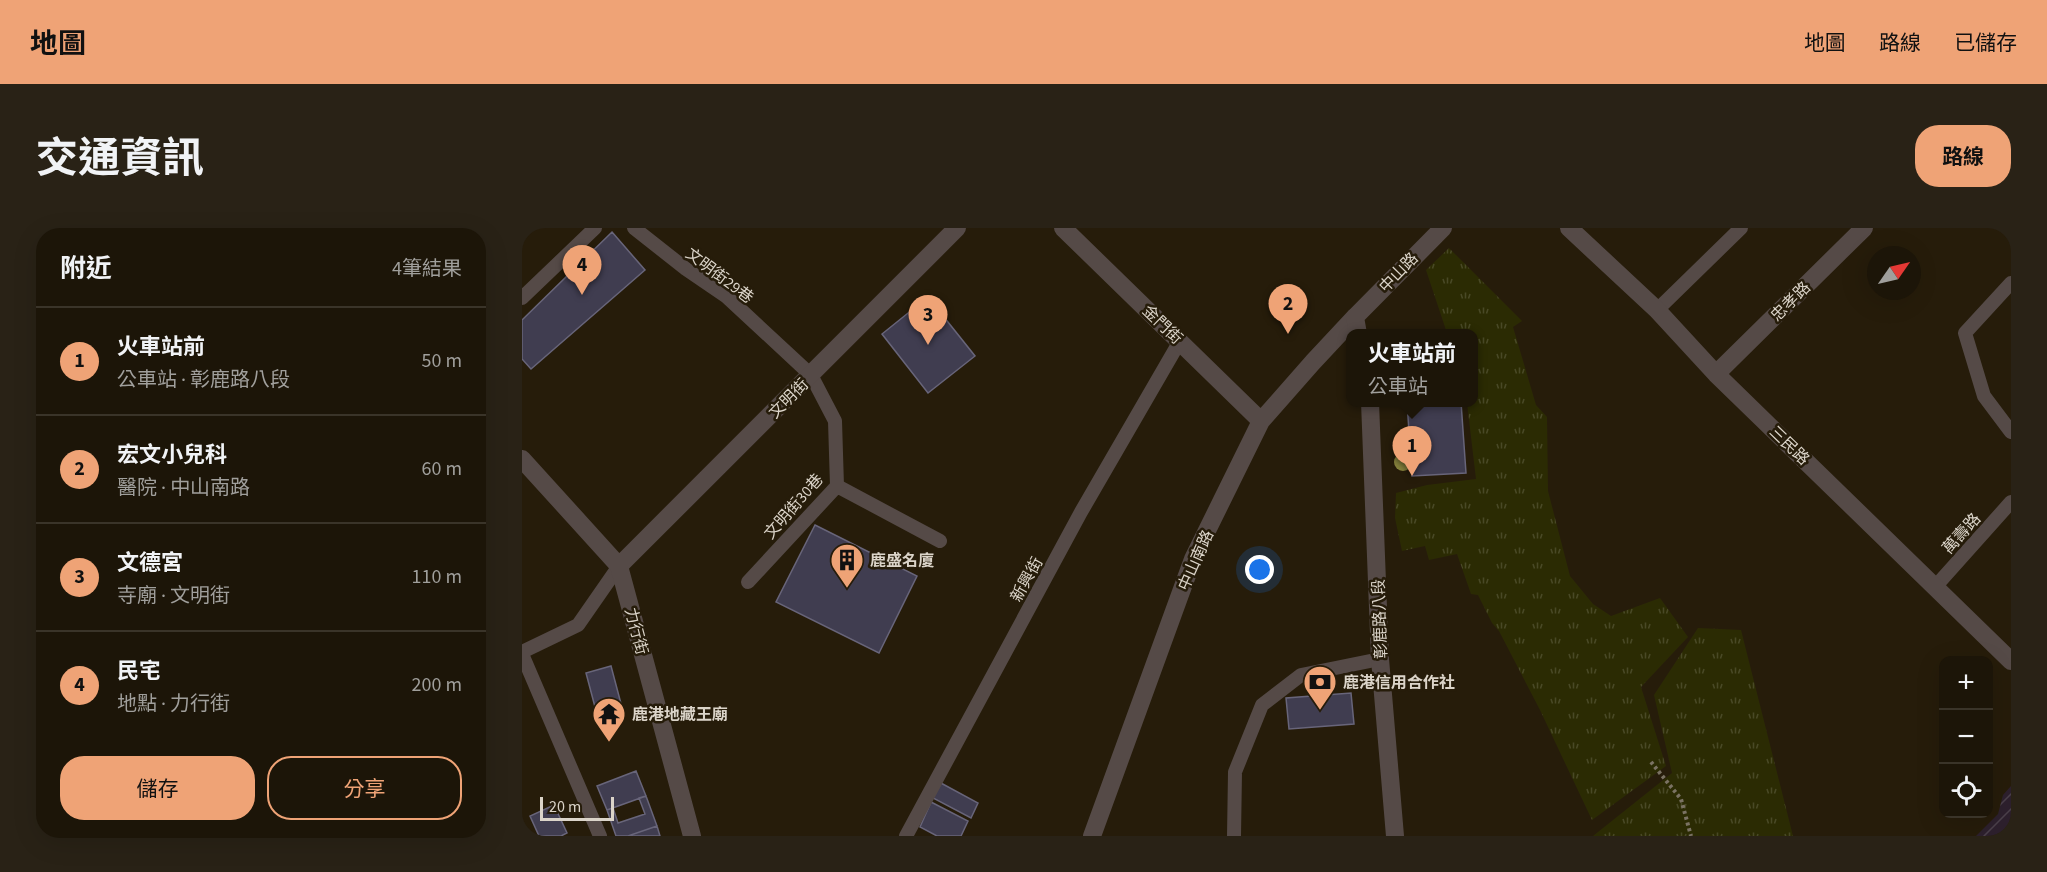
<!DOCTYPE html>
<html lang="zh-TW">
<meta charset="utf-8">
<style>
:root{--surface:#1c1508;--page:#292216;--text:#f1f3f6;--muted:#a09f9c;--line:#3a3429;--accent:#efa376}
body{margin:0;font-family:"Source Sans 3","Noto Sans TC",sans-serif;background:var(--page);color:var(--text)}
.controls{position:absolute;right:18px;bottom:18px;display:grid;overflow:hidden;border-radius:12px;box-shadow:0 6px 24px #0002}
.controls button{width:54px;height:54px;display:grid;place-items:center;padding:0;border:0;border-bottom:2px solid var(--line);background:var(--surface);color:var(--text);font:30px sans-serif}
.compass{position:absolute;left:1345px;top:18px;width:54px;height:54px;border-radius:50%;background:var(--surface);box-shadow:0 6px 24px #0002;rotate:56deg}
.scale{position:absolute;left:18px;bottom:15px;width:74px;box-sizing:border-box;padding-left:6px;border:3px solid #dbd4c9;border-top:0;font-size:16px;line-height:21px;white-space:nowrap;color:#dbd4c9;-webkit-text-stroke:4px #261c0a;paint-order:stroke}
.you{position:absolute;left:738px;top:342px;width:21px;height:21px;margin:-15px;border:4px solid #fff;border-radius:50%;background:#1a73e8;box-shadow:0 0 0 9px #1a73e833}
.badge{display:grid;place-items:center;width:39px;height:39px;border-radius:50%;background:var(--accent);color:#111;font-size:20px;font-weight:700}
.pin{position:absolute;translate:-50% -50px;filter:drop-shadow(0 2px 3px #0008)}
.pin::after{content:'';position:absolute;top:32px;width:21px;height:18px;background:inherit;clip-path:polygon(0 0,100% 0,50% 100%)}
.popup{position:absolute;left:824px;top:101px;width:132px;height:78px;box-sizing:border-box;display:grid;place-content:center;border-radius:12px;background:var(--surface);filter:drop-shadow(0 2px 4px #0005);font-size:20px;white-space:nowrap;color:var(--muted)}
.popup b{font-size:22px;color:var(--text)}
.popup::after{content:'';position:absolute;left:50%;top:100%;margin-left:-12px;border:12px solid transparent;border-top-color:var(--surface)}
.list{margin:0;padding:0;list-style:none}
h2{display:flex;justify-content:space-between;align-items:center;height:78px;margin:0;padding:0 24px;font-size:26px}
h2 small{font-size:20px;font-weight:400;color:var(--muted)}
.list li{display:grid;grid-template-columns:39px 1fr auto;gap:18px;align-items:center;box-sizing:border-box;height:108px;padding:0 24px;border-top:2px solid var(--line)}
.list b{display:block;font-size:22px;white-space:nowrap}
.list p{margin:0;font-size:20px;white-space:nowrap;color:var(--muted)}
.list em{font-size:20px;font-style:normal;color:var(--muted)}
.actions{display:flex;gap:12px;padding:18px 24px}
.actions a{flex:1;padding:14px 0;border:2px solid var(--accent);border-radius:24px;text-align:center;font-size:21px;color:var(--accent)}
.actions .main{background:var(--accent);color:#111}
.icon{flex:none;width:33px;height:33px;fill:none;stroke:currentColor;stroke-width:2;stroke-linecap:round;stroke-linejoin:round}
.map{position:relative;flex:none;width:1489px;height:608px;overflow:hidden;border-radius:24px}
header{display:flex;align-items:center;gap:36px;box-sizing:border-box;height:84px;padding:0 30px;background:var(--accent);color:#111}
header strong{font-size:28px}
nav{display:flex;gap:33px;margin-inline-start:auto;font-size:21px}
.intro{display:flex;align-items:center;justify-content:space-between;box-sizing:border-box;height:144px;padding:0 36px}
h1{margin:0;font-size:42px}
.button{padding:15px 27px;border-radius:24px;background:var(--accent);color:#111;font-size:21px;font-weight:700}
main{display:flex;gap:36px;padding:0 36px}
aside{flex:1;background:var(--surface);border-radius:24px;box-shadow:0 6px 24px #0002}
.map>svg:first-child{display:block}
</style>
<header>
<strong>地圖</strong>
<nav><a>地圖</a><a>路線</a><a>已儲存</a></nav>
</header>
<div class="intro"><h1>交通資訊</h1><a class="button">路線</a></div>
<main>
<aside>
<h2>附近<small>4筆結果</small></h2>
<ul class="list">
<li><span class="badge">1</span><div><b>火車站前</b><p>公車站 · 彰鹿路八段</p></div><em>50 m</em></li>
<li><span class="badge">2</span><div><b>宏文小兒科</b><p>醫院 · 中山南路</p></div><em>60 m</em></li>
<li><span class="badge">3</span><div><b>文德宮</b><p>寺廟 · 文明街</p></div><em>110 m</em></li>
<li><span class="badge">4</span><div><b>民宅</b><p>地點 · 力行街</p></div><em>200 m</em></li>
</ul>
<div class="actions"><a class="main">儲存</a><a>分享</a></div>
</aside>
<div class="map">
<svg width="1489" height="608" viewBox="0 0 1489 608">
<defs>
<pattern id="industrial-furrows" width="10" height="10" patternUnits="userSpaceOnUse" patternTransform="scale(1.5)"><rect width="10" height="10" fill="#2d202d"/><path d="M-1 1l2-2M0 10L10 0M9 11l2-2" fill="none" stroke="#4b404a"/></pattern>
<pattern id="park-tufts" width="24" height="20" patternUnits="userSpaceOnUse" patternTransform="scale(1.5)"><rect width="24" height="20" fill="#2b2b03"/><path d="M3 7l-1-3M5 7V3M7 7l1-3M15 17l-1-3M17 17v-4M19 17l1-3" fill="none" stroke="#494926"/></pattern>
</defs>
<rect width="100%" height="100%" fill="#261c0a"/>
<path fill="url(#industrial-furrows)" d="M1489,558v50h-35l22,-22 5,-19z"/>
<path fill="url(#park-tufts)" d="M927,20l73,73 -9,6 23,78 11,12 1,74 22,85 23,28 18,12 49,-18 28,39 -47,50 25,79 -74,54 -52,-110 -41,-79 -7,-8 -14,-28 -7,-1 -14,-40 -28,6 -4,-14 -23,5 -7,-33 1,-25 31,-8 49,-6 -9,-76 7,-1v-68l-27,-1 -21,-63z
M1176,400l43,2 52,206h-200l79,-63 -18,-78z"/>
<path fill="#403d50" stroke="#68657a" stroke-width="1.5" d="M90,4l33,38 -114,99 -9,-10v-39z
M406,69l47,59 -47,37 -46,-59z
M885,174h54l5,71 -54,3z
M293,297l102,51 -38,77 -103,-51z
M89,438l13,49 -25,7 -13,-49z
M829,465l3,31 -65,5 -3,-31z
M114,543l10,25 -39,14 -10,-24z
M417,554l39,21 -7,15 -38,-20z
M124,568l11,30 -29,10h-12l-9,-26 6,-2 5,15 27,-9 -6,-16z
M409,574l37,19 -7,15h-24l-17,-9z
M32,577l13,28 -6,3h-22l-9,-20z
M135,598l3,10h-32z"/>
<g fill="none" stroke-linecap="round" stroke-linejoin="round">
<path stroke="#7a7263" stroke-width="4" stroke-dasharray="3 3" stroke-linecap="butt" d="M1129,534l30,37 10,37"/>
<path stroke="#554a47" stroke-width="14" d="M112,0l52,41 41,28 84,78 24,46 2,65 -89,96
M1489,55l-46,50 19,63 27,36
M0,70l73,-70
M1135,82l84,-82
M315,258l103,55
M1413,359l76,-85
M0,424l56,-27 41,-59
M0,426l78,182
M384,608l175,-324 99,-171
M712,608l1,-64 27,-67 39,-30 79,-16"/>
<path stroke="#554a47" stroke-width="18" d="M541,0l198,193
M1047,0l88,82 59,64 295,287
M1194,146l148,-146
M0,231l97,107 73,270
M97,338l338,-338
M570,608l101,-277 68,-138 52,-59 42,-45"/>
<path stroke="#554a47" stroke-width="18" d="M836,106l-3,-17 88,-89
M848,174l10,257 15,177"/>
</g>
<circle fill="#86823c" cx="881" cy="234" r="9"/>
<defs>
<g id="building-pin" transform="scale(1.725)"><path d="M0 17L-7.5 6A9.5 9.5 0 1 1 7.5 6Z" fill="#efa376" stroke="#261c0a"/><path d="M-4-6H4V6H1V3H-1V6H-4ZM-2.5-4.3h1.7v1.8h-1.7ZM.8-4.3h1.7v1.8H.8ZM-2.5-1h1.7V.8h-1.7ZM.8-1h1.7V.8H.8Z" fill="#111"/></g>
<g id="bank-pin" transform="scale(1.725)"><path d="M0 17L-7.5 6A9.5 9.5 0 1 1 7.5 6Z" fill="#efa376" stroke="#261c0a"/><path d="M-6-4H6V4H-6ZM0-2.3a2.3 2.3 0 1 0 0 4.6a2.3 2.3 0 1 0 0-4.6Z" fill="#111"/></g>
<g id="temple-pin" transform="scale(1.725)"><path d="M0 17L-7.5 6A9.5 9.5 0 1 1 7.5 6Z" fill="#efa376" stroke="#261c0a"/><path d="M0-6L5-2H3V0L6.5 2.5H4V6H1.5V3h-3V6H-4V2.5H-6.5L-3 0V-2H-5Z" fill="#111"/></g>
</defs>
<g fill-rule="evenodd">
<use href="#building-pin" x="325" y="332"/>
<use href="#bank-pin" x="798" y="454"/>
<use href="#temple-pin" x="87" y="486"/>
</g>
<g text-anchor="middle" stroke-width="5" stroke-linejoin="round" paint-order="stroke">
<g font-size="16" fill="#dbd4c9" stroke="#261c0a">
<text transform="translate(876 44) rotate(-46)" y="6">中山路</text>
<text transform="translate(198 47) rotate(37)" y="6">文明街29巷</text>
<text transform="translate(1268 73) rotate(-45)" y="6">忠孝路</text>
<text transform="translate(641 96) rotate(44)" y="6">金門街</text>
<text transform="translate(266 170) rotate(-45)" y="6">文明街</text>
<text transform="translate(1268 217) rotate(44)" y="6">三民路</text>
<text transform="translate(271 278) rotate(-49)" y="6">文明街30巷</text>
<text transform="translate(1439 305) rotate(-48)" y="6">萬壽路</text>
<text transform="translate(673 332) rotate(-66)" y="6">中山南路</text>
<text transform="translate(504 351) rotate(-61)" y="6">新興街</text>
<text transform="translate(857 391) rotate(-92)" y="6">彰鹿路八段</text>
<text transform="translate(115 403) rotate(75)" y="6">力行街</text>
</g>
<g font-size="16" font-weight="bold" fill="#dbd4c9" stroke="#261c0a" text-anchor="start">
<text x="348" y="338">鹿盛名廈</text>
<text x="821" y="460">鹿港信用合作社</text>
<text x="110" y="492">鹿港地藏王廟</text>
</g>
</g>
</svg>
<div class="controls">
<button>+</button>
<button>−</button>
<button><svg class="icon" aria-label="locate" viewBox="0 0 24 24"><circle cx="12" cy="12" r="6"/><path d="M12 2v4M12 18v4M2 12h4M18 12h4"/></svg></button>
</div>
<svg class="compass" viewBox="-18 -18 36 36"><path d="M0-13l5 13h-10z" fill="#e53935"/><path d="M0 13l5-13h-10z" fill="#a09f9c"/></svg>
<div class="scale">20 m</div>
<div class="you"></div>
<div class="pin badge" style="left:890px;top:248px">1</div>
<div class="popup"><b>火車站前</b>公車站</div>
<div class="pin badge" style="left:766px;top:106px">2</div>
<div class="pin badge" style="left:406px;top:117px">3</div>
<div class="pin badge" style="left:60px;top:67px">4</div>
</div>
</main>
